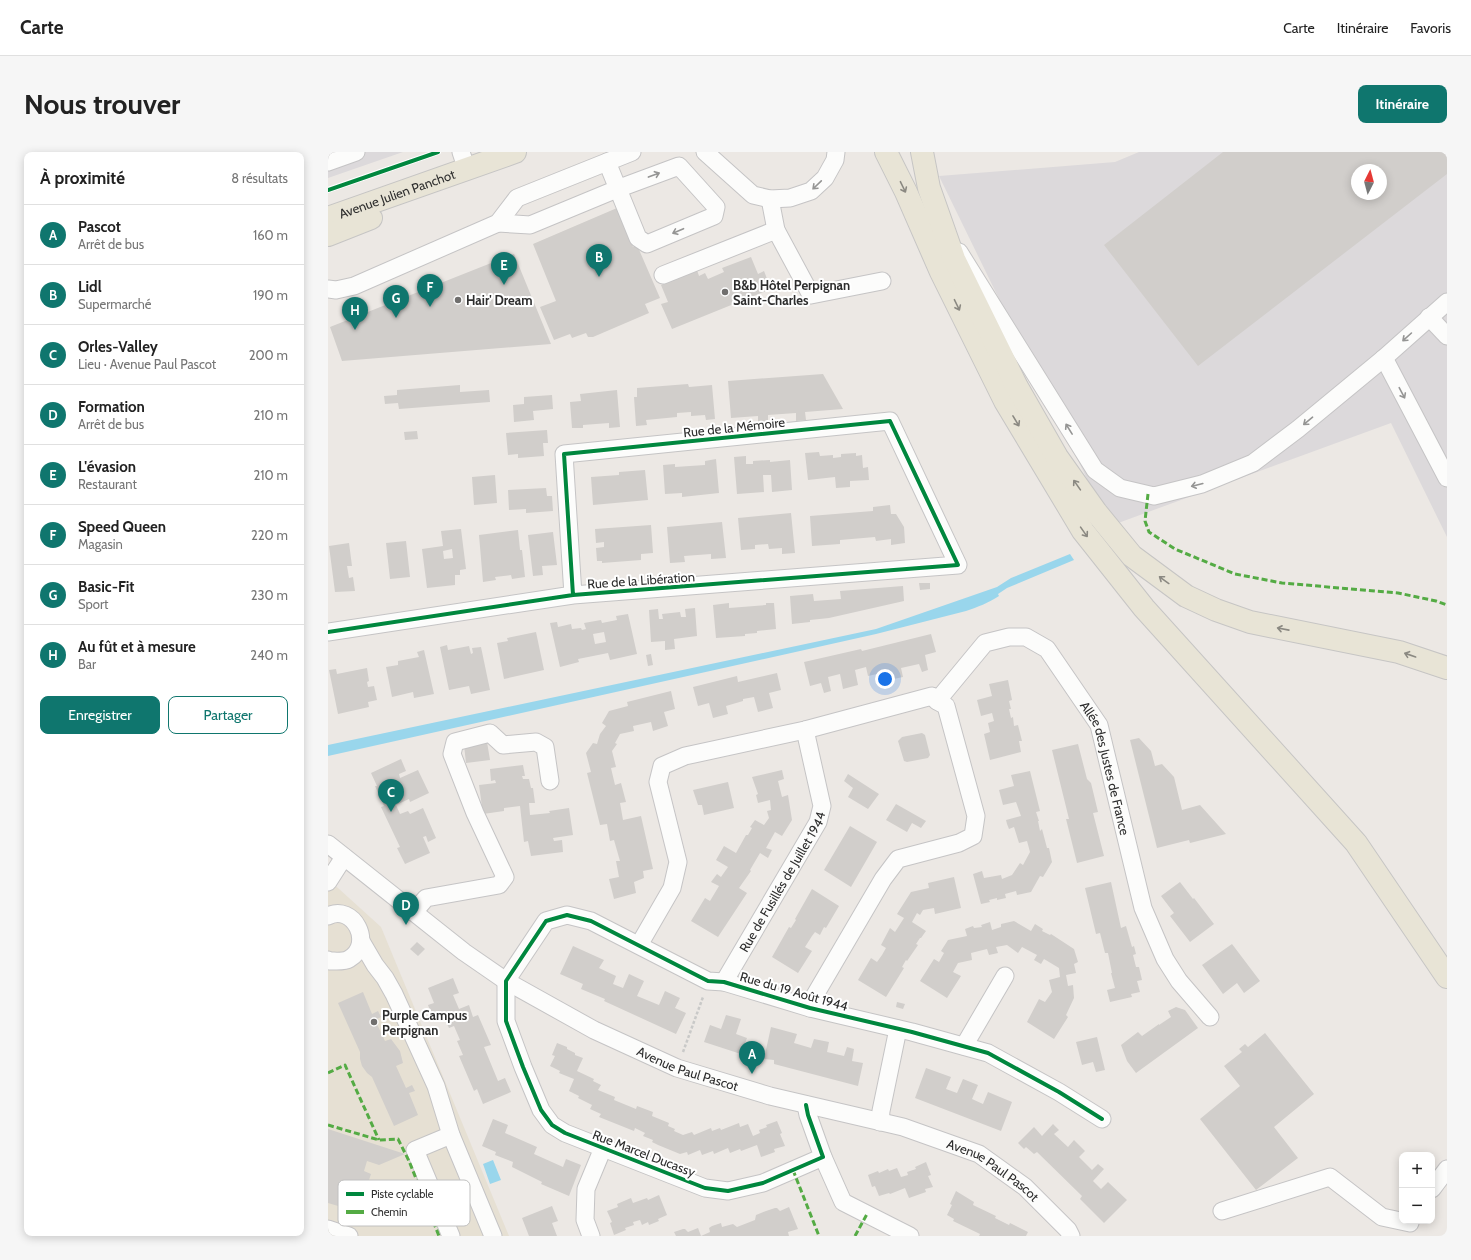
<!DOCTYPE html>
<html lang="fr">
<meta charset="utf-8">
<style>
:root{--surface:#fff;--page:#f6f6f6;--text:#222;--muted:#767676;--line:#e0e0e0;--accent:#0f766e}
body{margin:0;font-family:Cabin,sans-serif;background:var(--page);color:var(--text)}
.controls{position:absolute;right:12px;bottom:12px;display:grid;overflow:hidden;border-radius:8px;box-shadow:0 2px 10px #0003}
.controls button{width:36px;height:36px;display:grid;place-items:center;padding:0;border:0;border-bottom:1px solid var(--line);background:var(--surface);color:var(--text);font:20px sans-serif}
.compass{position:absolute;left:1023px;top:12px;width:36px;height:36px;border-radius:50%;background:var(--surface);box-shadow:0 2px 10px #0003;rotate:6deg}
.you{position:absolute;left:557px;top:527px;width:14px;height:14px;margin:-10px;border:3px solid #fff;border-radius:50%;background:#1a73e8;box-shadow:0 0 0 6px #1a73e833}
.badge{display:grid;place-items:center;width:26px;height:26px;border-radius:50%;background:var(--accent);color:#fff;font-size:13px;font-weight:700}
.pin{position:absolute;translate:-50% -33px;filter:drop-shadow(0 1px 2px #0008)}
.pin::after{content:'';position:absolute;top:21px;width:14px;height:12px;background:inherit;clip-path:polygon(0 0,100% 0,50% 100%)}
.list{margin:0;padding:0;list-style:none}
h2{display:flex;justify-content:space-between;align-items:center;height:52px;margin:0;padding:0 16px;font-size:17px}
h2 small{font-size:13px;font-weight:400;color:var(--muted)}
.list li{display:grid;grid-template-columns:26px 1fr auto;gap:12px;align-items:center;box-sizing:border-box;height:60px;padding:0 16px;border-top:1px solid var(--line)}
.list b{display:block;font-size:15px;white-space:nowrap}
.list p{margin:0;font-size:13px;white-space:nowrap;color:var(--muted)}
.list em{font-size:13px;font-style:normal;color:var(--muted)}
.actions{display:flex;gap:8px;padding:12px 16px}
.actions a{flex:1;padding:9px 0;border:1px solid var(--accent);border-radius:8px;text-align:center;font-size:14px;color:var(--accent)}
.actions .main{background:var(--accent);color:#fff}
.map{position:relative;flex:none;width:1119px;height:1084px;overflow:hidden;border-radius:8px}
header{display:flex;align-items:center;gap:24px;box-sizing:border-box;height:56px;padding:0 20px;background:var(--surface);border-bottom:1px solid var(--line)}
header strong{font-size:19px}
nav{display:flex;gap:22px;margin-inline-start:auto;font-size:14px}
.intro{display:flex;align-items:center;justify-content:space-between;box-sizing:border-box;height:96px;padding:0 24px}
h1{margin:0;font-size:28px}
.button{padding:10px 18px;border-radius:8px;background:var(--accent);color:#fff;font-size:14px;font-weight:700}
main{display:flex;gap:24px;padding:0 24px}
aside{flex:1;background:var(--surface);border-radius:8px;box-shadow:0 2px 10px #0003}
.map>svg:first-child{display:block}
</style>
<header>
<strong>Carte</strong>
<nav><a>Carte</a><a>Itinéraire</a><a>Favoris</a></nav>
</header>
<div class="intro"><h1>Nous trouver</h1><a class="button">Itinéraire</a></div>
<main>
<aside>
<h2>À proximité<small>8 résultats</small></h2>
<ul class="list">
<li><span class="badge">A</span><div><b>Pascot</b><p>Arrêt de bus</p></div><em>160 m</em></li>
<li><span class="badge">B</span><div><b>Lidl</b><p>Supermarché</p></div><em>190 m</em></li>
<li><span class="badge">C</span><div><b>Orles-Valley</b><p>Lieu · Avenue Paul Pascot</p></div><em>200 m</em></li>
<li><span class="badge">D</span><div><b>Formation</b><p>Arrêt de bus</p></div><em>210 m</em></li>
<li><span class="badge">E</span><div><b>L'évasion</b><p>Restaurant</p></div><em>210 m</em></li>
<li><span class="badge">F</span><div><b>Speed Queen</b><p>Magasin</p></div><em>220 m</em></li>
<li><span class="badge">G</span><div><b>Basic-Fit</b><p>Sport</p></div><em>230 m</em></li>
<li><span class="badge">H</span><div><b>Au fût et à mesure</b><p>Bar</p></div><em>240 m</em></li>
</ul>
<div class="actions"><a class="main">Enregistrer</a><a>Partager</a></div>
</aside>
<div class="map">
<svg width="1119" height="1084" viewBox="0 0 1119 1084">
<rect width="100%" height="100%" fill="#ece8e4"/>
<path fill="#dcd9db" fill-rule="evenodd" d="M0,0h75l-75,26z
M811,0h308v385l-56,-114 -281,103 -171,-350 176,-14zM1029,18h24v24h-24z"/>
<path fill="#e6e0d3" d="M0,727l53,48 128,309h-181z"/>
<path fill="#99d6ec" d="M742,402l4,6 -67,28 -9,6 1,2c-11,7 -21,11 -33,15l-90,23 -548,122v-11l548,-116 121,-42 14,-9z
M165,1008l8,20 -11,4 -7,-20z"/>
<path fill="#d1cecb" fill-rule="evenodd" d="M895,0h224v22l-249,192 -94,-121zM1029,18h24v24h-24z
M289,56l16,39 4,-2 23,53 -15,6 4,9 -56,24h-5l-2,-4 -14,5 -2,-4 -16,6 -14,-33 16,-6 -23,-57z
M186,102l37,90 -209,17 -12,-34z
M423,105l7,17 6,-3 7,18 -99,40 -11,-25 7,-2 -7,-17 36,-15 2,6 6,-3 3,6 16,-7 -2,-4z
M495,222l20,35 -38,3 1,8 -10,1v-8l-28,2v8l-10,1v-8l-27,2 -3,-37z
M360,232l1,3 23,-2 3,34 -9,1 -1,-5 -14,1v-4l-14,1v4l-31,3 1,5 -11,1 -2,-29h3v-9z
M132,233v7l29,-2 1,12 -91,7 -1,-6 -13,1 -1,-8 13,-1v-5z
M289,238l3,37 -11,1v-5l-26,2v3h-11l-2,-26 11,-1 -1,-7z
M224,243l1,14 -20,2 1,9 -20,2 -1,-17 11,-1v-7z
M219,278l1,13h-5l1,13 -26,2v-4l-10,1 -2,-22z
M89,279l1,8 -13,1 -1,-8z
M491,300l1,4 13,-1v3l8,-1v-3l15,-1v3l6,-1 1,13 5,-1 1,13 -19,1v6l-14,1 -1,-11 -27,3 -3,-27z
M418,304v8h7v-3l17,-1v2l20,-2 2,30 -20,2 -1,-17h-8l1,17 -27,2 -3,-37z
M388,307l3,34 -37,4v-4l-17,1 -2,-29 12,-1v3l30,-2v-4z
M317,318l3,30 -55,5 -2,-28 28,-2v-3z
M167,323l2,28 -23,2 -2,-28z
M218,336l1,8h5l1,15 -27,2v-4l-17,1 -1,-20z
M562,353l1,9h5l8,13 1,16 -14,2v-6l-15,2 -1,-4 -35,3v4l-28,2 -2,-30 63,-5v-4z
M463,361l4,40 -13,1v-6l-13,1 -1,-5 -13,1v4l-14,1 -3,-32z
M394,370l4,36 -15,1v-5l-27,2 1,6 -15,1 -3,-36z
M323,373l2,28 -12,1v6l-39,3v-2h-5l-1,-13 8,-1v-5l-8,1 -1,-14z
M133,377l5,40 -6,1v5h-5v10l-28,3 -5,-39 21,-3 -2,-15zM124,397l1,9 -9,1 -1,-8z
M190,378l2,20h2l3,27 -13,2 -1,-4 -16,2 1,3 -13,2 -4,-47z
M225,380l4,33 -15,1 1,9 -10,1 -5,-41z
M78,389l4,36 -20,2 -4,-36z
M21,391l3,23h-5l2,12 4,-1 2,14 -20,1 -6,-46z
M591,431h11v6l-10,1z
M575,434l1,15 -75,17 -19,2v2l-18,2 -2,-28 23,-2 1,7 27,-2 -1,-8z
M401,451v5l37,-3v-2h8l2,26 -19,2v2l-12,1v2l-29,2 -3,-33z
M367,456l2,28 -23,3 1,10 -10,1v-9l-14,1 -2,-32 9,-1 1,10h4l-1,-5 18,-2 1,5h5l-1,-8z
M300,462l9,40 -27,6 -2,-7 -30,6 1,3 -19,5 -10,-44 7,-1 1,5 13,-3 1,5 9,-1 1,2 4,-1 -2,-6 17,-3 1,3 15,-3 -1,-4zM276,480l2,10 -11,2 -2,-10z
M208,480l8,38 -40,9 -7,-36 11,-2 -1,-3z
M603,482l5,18 -11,3 3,15 -6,2 -3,-8 -18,4 2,9 -14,3 -3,-8 -18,4 -2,-9 -11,3 3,15 -15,4 -3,-15 -12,3 3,14 -7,2 -3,-10 -11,3 -6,-24 57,-13 1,2z
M119,493l1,5 21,-4 2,8 2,-1 -1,-5 9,-1 9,43 -19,4 -2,-8 -20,4 -9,-43z
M96,498l10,44 -20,4 -1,-6 -21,5 -6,-30 12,-2v-4l21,-4 -2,-5z
M323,502l2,11 -5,1 -2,-11z
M39,516l2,13 -2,1 1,5 6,-1 3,14 -9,2 1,5 -31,7 -9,-44 7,-1 1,5z
M449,521l4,17 -12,3 4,15 -15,4 -4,-15 -11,2v2l-17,5 2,8 -15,4 -4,-15 -11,3 -5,-19 44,-11 1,6z
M680,528l4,20 -3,1 2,8h-2l2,9 2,-1 1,9 4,-1 4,16h-3l2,11 -31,8 -6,-26 6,-2 -2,-9 6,-2 -2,-8 -11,3 -4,-16 15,-4 -3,-12z
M343,539l4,18 -11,3 4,14 -15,5 -2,-9 -18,4 1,5 -14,3 -5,9 2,1 -5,7 4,16 -5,1 4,17 6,-2 5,19 -6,1 3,17 18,-4 12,53 -10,2 1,7 -10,4 2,11 -22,6 -5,-20 10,-2 -3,-16h4l-6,-21 -4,1 -3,-17 -7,1 -13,-52 4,-1 -5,-19 7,-10 4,1 3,-10 6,-8 -4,-3 7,-12 19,-5 -1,-4z
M594,581l3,2 5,20 -2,3 -21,4 -3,-1 -6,-20 4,-4z
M811,586l12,13 4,15 7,-2 12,13 8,33 18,-5 26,29 -36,9 -1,-3 -32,8 -27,-108z
M159,590l3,18 -24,3 -2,-18z
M750,592l9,35 4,4 7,29 -5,1 11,43 -27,7 -11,-44h3l-17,-69z
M73,607l5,12 -7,3 1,4 18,-8 11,23 -19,9 -1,-3 -13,6 4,9 8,-3 2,3 13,-6 13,30 -8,4 -2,-6 -3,1 7,16 -25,11 -8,-16 3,-1 -19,-40 3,-1 -9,-20h2l-6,-13z
M195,613l2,11h-3l1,3h6l2,9h2l2,15h-6l1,12 20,-2 -1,-2 20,-3 4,27 -20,3 1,3 8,-1 1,12 -32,4 -3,-15 -4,1 -4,-36 -16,2v3l-21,3 -4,-29 17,-2 -1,-3 -4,1 -1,-12z
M454,618l2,9 -6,2 4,16 6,-2 4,25 -10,16 -7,-4 -9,16 6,2 -4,8 -8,-5 -10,17 1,1 -12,17 8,5 -29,44 -27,-16 14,-23 5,3 9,-15 -8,-4 6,-8 4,3 7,-10 -12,-7 8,-14 12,7 10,-18h2l4,-7 -2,-1 5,-7 9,5 5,-7 -2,-7 4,-1 -1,-10 -12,3 -2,-8 2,-1 -6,-17z
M702,619l10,40 -4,1 3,9h-1l2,10 2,-2 5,19h2l3,14 -9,15 -3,-1 -9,16 -14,3 -1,-4 -11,3 1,4 -9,2v-2l-8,2 1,2 -9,2 -8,-30 9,-3 2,7 17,-3 1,4 10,-4 8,-12 3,2 7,-13 -3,-11 -8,2 -5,-16 -5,2 -2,-5 -1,-4 15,-4 -5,-14 -13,3 -4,-15 15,-4 -3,-11z
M520,622l31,20 -11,15 -20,-12 5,-9 -9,-7z
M400,630l6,26 -30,7 -2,-10h-4l-5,-15z
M568,652l30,17 -5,7 -9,-5 -5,9 -21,-12z
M522,674l27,16 -26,45 -27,-17z
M626,725l7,31 -26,6 -1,-6 -11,2 -3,5 -3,-2 -5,9 14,9 -5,7h-1l-4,6 2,1 -11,16 -1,-1 -4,7 2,1 -18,29 -28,-17 13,-22 6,4 5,-7 4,-7 -5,-3 9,-17 5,4 9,-14 -7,-4 14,-22 18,-4 -1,-5z
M783,730l10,46 5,-2 6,21 2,-1 2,8 -3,1 3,12h3l3,13 -5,1 3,11 -9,2 1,3 -22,5 -3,-12 8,-2 -4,-15h1l-4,-20h-3l-5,-20 -4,1 -11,-46z
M852,730l13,17 1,-1 20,26 -24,18 -20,-26 4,-3 -13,-17z
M484,737l27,17 -13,22 -2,-1 -4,8 -5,-3 -3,4 -7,11 7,4 -14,22 -26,-16 17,-30 2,1 5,-8 -1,-1z
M686,769l17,10 4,-7 8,5 -1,2 8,4 1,-1 23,15 4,13 -4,2 2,9 -10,2 2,11 5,-1 1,13 -8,17 2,2 -14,22 -27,-17 12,-23 6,3 7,-10 -3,-12 11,-3 -1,-9 -15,-9 -3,5 -7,-4 3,-5 -15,-8 -4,6 -11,-8 -11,2 2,6 -9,2 -2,-6 -16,4 1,7 -14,3 -5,9 8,4 -14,22 -27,-17 14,-22 5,3 5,-9 -3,-2 7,-11 19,-4 -2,-7 8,-3 1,2 8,-1 -1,-2 9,-3 2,8 9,-3v-3z
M89,790l8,7 -7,7 -8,-7z
M904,792l28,37 -16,12 -7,-10 -14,11 -21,-29z
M245,794l31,14 -5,8 17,8 -3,8 10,4 6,-14 15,7 -7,15 22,9 6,-14 15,7 -5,10 11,5 -10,21 -72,-33 1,-2 -24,-10 2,-5 -23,-10z
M125,826l6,15 -6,2 6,14 10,-4 4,12 5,-2 13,30 -7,2 14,34 7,-3 6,14 -28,12 -6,-15 -3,2 -15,-35 4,-1 -6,-14 3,-1 -6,-14 -5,2 -6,-13 -10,4 -5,-14 6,-2 -6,-15z
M35,840l9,22 6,-3 3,6 -6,3 10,21 6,-2 9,12 3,12 -7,3 10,22 6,-3 3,6 -6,2 9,22 -24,11 -22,-49 -5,-4 -5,-7 -2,-7v-7l-22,-49z
M569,850l8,2 -2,5 -7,-2z
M848,855l9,3 13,18 -62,45 -9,-12 -6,-16 17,-13 4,4 17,-12v1l12,-8 -3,-6z
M398,863l15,4 -5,15 11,4 -6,16 -37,-12 6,-17 11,4z
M443,875l26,7 -3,9 17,5 3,-9 15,3 -2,10 17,4 3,-9 7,2 -2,12 11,2 -5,23 -84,-22v-4l-10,-1z
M937,881l49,61 -40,33 24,31 -42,32 -56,-71 40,-33 -16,-20 18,-14 -3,-3 6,-5 3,3z
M769,885l8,33 -9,2 -3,-10 -11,3 -6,-23z
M229,891l10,4v2l8,4v2l8,3 -6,13 17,8 -1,2 8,4 -3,5 17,7 -1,3 22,9 1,-3 16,6 -1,4 17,7 -1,3 7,3 -1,2 9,4 9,-3 2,3 17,-7 1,3 8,-3 1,2 18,-7 1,4 8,-3 5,12 7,-3 -1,-3 8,-3 -1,-2 11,-4 5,12 -2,1 5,12 -11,3 1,3 -14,5 -4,-12 -16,6 -1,-2 -10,4 -2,-5 -14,6 -1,-3 -11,4 -2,-5 -12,5 -1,-3 -7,2 -22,-9 -6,-3 1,-2 -10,-4 2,-3 -10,-5 -1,3 -35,-14 2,-3 -11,-5 2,-4 -14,-7 1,-2 -10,-5 5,-12 -15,-6 1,-2 -10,-5 5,-10 -3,-1z
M598,916l25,9 -5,12 11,4 6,-14 15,6 -6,14 11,5 5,-12 24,10 -11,29 -86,-33z
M165,967l15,6 -3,8 32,14 -3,7 29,13 3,-8 15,6 -12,31 -28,-12 1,-2 -30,-15 1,-5 -18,-7 1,-3 -14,-6z
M725,972l6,6 -5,4 14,13 6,-7 11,11 -6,6 13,13 6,-6 6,5 -11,12 8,8 7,-7 19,18 -23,23 -24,-24 2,-3 -45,-44 -3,2 -8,-7 -2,2 -6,-6 16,-16 8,9z
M0,977l77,25 -26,11 -12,-4 -3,10 7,3 -12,36 -4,-1v2l-27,-8z
M598,1010l5,13 -3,1 5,11 -8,2 1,3 -17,6 -4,-10 -15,6 -1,-1 -10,3 -4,-10 -3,1 -4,-12 10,-4 1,2 9,-4 1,2 8,-3 4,9 7,-2 -1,-3 9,-3 -1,-2z
M628,1039l18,11 -1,3 23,11 -1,2 14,7 1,-2 18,9 -2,4h-47l1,-2 -27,-13 1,-2 -7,-4 5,-10 -2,-1z
M331,1043l8,20 -9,4 1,2 -10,4 -1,-3 -6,3 -2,-5 -7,2 1,3 -9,3 1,2 -12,5 -4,-12 2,-1 -5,-11 11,-4 -1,-3 14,-6 2,5 14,-5 1,2z
M224,1054l6,15 -6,2 5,13h-28l-7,-18z
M461,1055l9,22 -10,3 1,4h-113l-2,-4 9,-3h2l3,3 10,-4 3,8 9,-4 -1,-4 3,-2 9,-3 1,4 11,-3 4,3 18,-7 1,-5 10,-4 9,-3h2l3,3z"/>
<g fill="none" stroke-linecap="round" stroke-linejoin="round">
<g stroke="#c5c4c5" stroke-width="19">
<g id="minor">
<path d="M133,0l6,18"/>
<path d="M377,0l48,43 17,4 20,-1 21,-7 14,-13 10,-18 1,-8"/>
<path d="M0,10l28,-10"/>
<path d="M442,47l6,31 35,65 71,-14"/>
<path d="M170,71l32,2 87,-36 62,-23 37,41 -2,9 -67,28 -9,-6 -31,-76 25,-10"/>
<path d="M631,100l136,218 25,18 34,8 48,-12 51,-21 45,-34 86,-71 63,-56"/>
<path d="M335,123l113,-45"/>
<path d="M0,137l8,1 18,-4 144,-63 19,-25 90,-36"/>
<path d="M1101,165l18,19"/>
<path d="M1056,206l63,120"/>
<path d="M0,480l245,-37 385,-30 -68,-144 -326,33 9,141"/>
<path id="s1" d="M609,549l48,-58 24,-6h17l21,12 52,76 44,183 22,51 14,22 31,36"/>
<path id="s2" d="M0,692l136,108 42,29 88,49 83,38 93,28 133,31 76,27 46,33 43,43 3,6"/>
<path d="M0,730l16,-25"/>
<path d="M86,760l12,-14 73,-13 6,-8 -30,-64 -23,-59 3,-12 35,-9 13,12 33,-3 9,5 5,34"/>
<path d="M0,764c25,-13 47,28 21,43 -5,3 -13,2 -19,2l-2,-1"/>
<path d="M33,789l14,24 10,13 9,16 42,92 15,49 42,101"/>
<path d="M311,793l33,-57 6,-26 -20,-80 4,-16 23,-10 120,-26 127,-34 5,5 9,5 30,110 -3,20 -14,7 -61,16 -15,20 -68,116 -5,13"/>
<path id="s3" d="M396,830l94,-160 4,-16 -17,-76"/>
<path d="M636,894l41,-70"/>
<path d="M478,953l2,10 15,42 -60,26 -35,8 -23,-3 -140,-55 -13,-8 -11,-15 -18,-43 -17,-46v-40l40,-60 21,-6 24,6 117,60 16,1 86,26 102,24 76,21 71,39 43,27"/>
<path d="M552,970l1,-11 17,-82"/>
<path d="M495,1005l20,45 67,34"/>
<path d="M1104,1037l15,-20"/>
<path d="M894,1059l108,-34 52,40 28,6"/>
<path d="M0,1077l21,7"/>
<path d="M123,1084l-36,-86 36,-15"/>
<path d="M263,1084l-6,-16 1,-31 17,-41"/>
</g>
</g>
<g stroke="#c6c5c4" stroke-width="24">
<g id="major">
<path d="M558,0l20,40 35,80 64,129 78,130 61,77 212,235 91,134"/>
<path d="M594,0l7,36 25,71 63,128 40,70 39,55 36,44 54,40 30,14 34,12 149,30 48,16"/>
<path id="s4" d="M0,66l187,-66"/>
<path d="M0,83l43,-17"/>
</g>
</g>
<path stroke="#c9c9c8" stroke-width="2.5" stroke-dasharray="3 2" stroke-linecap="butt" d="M355,900l20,-55"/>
<use href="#minor" stroke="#fcfcfb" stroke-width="17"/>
<use href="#major" stroke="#e8e4d6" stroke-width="22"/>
<path stroke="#54ab44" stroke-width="3" stroke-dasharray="6 3" stroke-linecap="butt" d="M820,342l-3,27 4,11 26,17 60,25 47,9 116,10 38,8 11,4
M0,921l17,-8 34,75
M0,973l51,15 19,-1 11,22 30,75
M465,1018l26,66
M527,1084l12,-22"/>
<g stroke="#fff" stroke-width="6">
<path id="cycleway" d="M0,38l110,-38
M0,480l245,-37 385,-30 -68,-144 -326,33 9,141
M478,953l2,10 15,42 -60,26 -35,8 -23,-3 -140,-55 -13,-8 -11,-15 -18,-43 -17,-46v-40l40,-60 21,-6 24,6 117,60 16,1 86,26 102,24 76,21 71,39 43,27"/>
</g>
<use href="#cycleway" stroke="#00873e" stroke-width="4"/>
</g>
<defs><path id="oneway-shaft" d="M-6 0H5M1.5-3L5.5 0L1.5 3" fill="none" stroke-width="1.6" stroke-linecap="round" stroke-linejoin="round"/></defs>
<g stroke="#959594">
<use href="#oneway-shaft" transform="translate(326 23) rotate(-20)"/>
<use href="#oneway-shaft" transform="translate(489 33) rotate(136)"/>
<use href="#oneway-shaft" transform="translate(350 79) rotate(157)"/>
<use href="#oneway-shaft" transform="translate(1079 185) rotate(138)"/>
<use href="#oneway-shaft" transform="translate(1074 241) rotate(62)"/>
<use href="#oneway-shaft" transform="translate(980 269) rotate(140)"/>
<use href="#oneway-shaft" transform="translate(741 277) rotate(-122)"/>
<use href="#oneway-shaft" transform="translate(869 333) rotate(166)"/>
</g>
<g stroke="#8b8982">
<use href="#oneway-shaft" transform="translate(575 35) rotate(64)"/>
<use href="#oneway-shaft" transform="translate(629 153) rotate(64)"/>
<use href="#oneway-shaft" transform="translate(688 269) rotate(59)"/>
<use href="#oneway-shaft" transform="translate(749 333) rotate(-125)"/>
<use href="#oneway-shaft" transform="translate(756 380) rotate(55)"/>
<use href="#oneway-shaft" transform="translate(836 428) rotate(-144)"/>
<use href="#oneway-shaft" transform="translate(955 477) rotate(-169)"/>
<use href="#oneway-shaft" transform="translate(1082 503) rotate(-161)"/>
</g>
<g fill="#706f6e" stroke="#fff" stroke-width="1.5">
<circle cx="397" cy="140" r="4"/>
<circle cx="130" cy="148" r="4"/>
<circle cx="46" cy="870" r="4"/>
</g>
<g text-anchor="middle" stroke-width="4" stroke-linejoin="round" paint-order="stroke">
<g font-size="13" fill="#2e2e2e" stroke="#fff">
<text dy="5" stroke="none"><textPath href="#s4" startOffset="73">Avenue Julien Panchot</textPath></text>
<text transform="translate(406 275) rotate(-6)" y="5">Rue de la Mémoire</text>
<text transform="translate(313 428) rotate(-4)" y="5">Rue de la Libération</text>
<text dy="5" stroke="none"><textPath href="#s1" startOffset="276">Allée des Justes de France</textPath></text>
<text dy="5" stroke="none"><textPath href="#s3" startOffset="116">Rue de Fusillés de Juillet 1944</textPath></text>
<text transform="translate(466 839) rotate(16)" y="5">Rue du 19 Août 1944</text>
<text dy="5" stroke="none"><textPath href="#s2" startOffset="427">Avenue Paul Pascot</textPath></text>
<text transform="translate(316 1001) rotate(21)" y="5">Rue Marcel Ducassy</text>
<text dy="5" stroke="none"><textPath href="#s2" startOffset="751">Avenue Paul Pascot</textPath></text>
</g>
<g font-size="13" font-weight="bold" fill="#2e2e2e" stroke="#fff" text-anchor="start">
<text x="405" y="138">B&amp;b Hôtel Perpignan<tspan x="405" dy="15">Saint-Charles</tspan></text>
<text x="138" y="153">Hair' Dream</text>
<text x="54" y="868">Purple Campus<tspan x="54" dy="15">Perpignan</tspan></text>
</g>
</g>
<rect x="10" y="1028" width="132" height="46" rx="6" fill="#fff" stroke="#c0c0c0" stroke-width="1"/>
<rect x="18" y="1040" width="18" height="4" fill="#00873e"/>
<rect x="18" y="1058" width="18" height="4" fill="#54ab44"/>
<g font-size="11" fill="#2e2e2e">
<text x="43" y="1046">Piste cyclable</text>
<text x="43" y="1064">Chemin</text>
</g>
</svg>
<div class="controls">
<button>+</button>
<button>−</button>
</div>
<svg class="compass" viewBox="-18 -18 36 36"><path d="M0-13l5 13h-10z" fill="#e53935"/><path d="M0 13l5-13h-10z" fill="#767676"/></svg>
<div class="you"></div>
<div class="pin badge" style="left:424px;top:922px">A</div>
<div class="pin badge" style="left:271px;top:125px">B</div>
<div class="pin badge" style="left:63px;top:660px">C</div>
<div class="pin badge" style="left:78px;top:773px">D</div>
<div class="pin badge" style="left:176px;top:133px">E</div>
<div class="pin badge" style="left:102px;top:155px">F</div>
<div class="pin badge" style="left:68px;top:166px">G</div>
<div class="pin badge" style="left:27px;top:178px">H</div>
</div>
</main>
